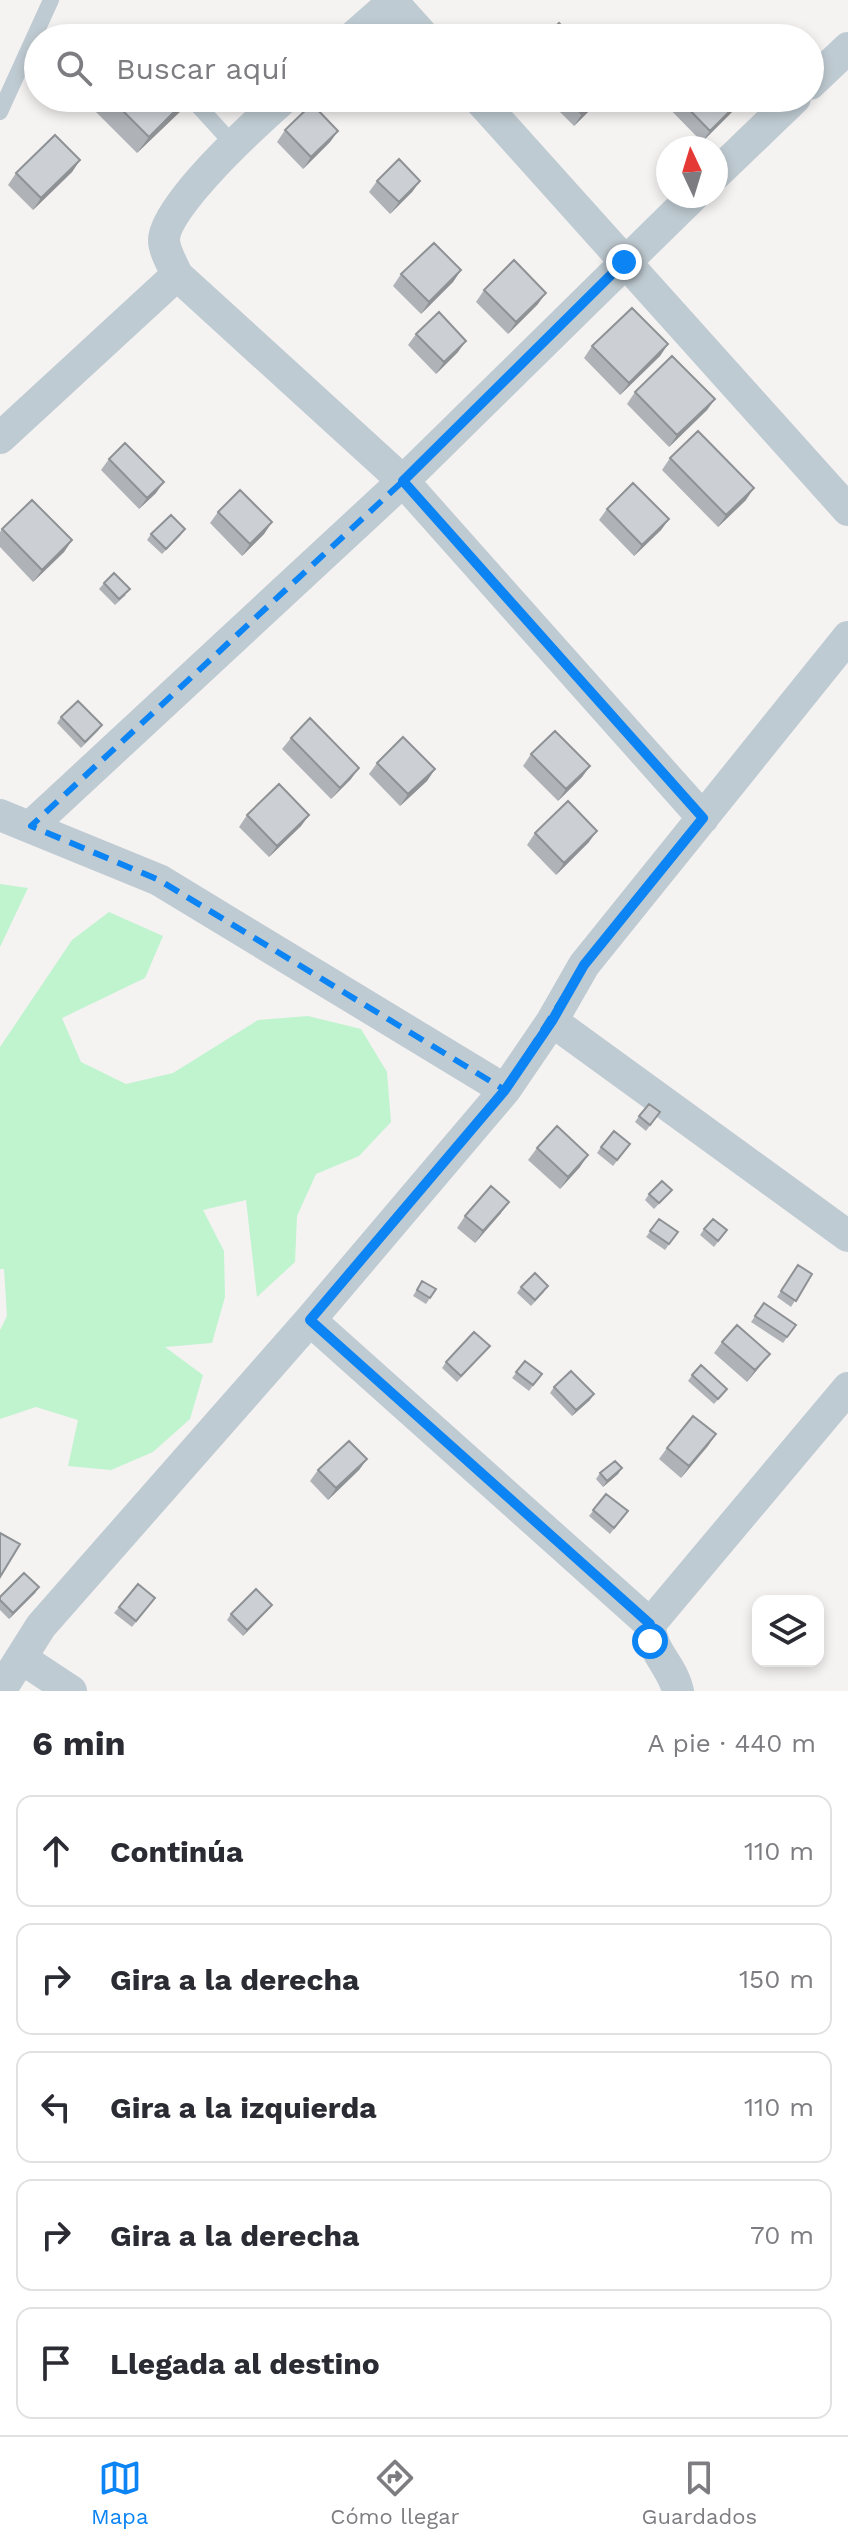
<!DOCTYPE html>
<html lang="es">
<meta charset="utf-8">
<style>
:root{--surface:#fff;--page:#f7f7f7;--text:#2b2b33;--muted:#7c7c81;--line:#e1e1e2;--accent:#0c84f4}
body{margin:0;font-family:"Work Sans",sans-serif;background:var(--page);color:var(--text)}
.controls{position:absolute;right:24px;bottom:24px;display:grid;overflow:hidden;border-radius:16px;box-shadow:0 4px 12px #0003}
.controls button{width:72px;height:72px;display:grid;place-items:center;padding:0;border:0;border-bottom:2px solid var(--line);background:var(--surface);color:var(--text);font:40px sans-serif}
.compass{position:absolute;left:656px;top:136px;width:72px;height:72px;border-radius:50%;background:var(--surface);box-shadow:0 4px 12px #0003;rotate:356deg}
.stop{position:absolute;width:24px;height:24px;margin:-18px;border:6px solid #0c84f4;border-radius:50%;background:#fff}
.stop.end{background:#0c84f4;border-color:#fff;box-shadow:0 2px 8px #0008}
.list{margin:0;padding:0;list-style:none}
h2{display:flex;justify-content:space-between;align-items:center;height:104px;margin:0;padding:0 32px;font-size:34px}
h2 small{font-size:26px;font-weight:400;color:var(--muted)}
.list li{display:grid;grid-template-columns:52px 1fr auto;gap:24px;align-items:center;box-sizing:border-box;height:112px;margin:0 16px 16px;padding:0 16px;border:2px solid var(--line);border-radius:16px}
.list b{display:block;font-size:30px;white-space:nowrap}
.list em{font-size:26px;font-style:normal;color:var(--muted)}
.icon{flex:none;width:44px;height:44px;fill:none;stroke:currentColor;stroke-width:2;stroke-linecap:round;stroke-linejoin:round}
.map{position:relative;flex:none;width:848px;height:1691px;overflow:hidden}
.search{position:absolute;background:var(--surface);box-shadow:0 4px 12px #0003;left:24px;right:24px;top:24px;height:88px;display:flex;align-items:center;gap:20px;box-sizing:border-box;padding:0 28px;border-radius:44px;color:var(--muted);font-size:30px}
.sheet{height:744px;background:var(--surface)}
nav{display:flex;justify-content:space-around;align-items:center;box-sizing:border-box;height:112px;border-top:2px solid var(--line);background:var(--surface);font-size:22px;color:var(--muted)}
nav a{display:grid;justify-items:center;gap:4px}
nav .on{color:var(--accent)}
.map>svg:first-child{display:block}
</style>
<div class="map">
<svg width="848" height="1691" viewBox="0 0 848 1691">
<rect width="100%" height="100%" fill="#f5f2f2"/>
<path fill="#bff4cf" d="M0,884l28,4 -28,59z
M109,912l54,24 -18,42 -83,40 19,44 45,22 47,-11 85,-53 50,-4 53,13 26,43 4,50 -32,34 -43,18 -19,42 -2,46 -38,35 -11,-97 -43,10 21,41 1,46 -13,46 -47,4 38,28 -13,44 -37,33 -42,18 -43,-4 10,-46 -42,-13 -36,12v-89l7,-14 -3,-47h-4v-222l72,-107z"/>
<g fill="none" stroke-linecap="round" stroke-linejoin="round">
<path stroke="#bfcbd2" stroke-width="16" d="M191,98l41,45
M0,112l51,-112"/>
<path stroke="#bfcbd2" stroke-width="32" d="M391,0l34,38
M352,38l43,-38
M810,84l38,-36
M284,98c-27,24 -120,108 -120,142 0,11 9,25 13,35l226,206 300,337
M478,98l370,412
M716,174l79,-76
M0,438l177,-163
M0,815l159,65 346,210
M31,826l372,-345 290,-285
M552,1021l296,215
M310,1320l340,304
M21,1658l50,33
M0,1691l41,-65 269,-306 195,-230 47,-69 32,-56 264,-328
M678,1691c-6,-26 -28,-40 -28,-67l198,-236"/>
</g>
<path fill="#afb3b7" d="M88,98h103l-5,8 -49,47 -51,-51z
M546,98h56l-28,28z
M661,98h79l-7,13 -31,31 -42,-43z
M285,130l53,1 -8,11 -27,27 -26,-27z
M80,160l-8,12 -39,38 -25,-25 8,-12z
M377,181h43l-8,11 -22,22 -21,-22z
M461,270l-8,12 -32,32 -28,-28 8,-12z
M484,290l54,14 -30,30 -32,-32z
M416,334l42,18 -22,22 -28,-29z
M668,344l-8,12 -40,39 -36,-37 8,-12z
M635,392l80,7 -8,11 -38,37 -42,-43z
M670,458l76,42 -28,27 -56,-57z
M109,459l47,34 -17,16 -38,-39z
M607,509l62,10 -8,11 -27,26 -35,-36z
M218,512l54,10 -8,12 -22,22 -32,-33z
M2,529l70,11 -8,12 -31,30 -33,-35v-15z
M151,534l30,1 -19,19 -15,-14z
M104,583l22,12 -11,10 -16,-16z
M61,717l41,8 -4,6 -17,17 -24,-25z
M291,738l60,41 -20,20 -49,-50z
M531,754l59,12 -8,11 -24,24 -35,-35z
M377,763l58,6 -8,12 -27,25 -31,-32z
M247,815h62l-8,11 -32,31 -30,-30z
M535,833l54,9 -33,33 -29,-30z
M660,1112l-14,19 -11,-9 4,-6z
M630,1144l-17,22 -16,-13 4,-6z
M537,1148l43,19 -20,22 -32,-29z
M672,1190l-18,19 -9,-9 4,-6z
M501,1213l-26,30 -18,-15 8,-12z
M659,1219l19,13 -13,18 -19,-13z
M704,1229l23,1 -13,17 -14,-12z
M798,1265l14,9 -21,33 -14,-10z
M422,1281l14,8 -10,15 -13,-8z
M521,1287l23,5 -13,14 -14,-13z
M764,1303l32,22 -13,18 -32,-21z
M722,1342l39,23 -14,17 -33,-29z
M490,1346l-33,36 -15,-14 4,-6z
M525,1361l17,13 -13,17 -17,-13z
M692,1375l31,19 -9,10 -26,-23z
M554,1387l36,13 -18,16 -22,-23z
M716,1434l-35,44 -22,-19 8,-11z
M367,1459l-8,11 -31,30 -18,-19 8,-11z
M622,1468l-4,6 -15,13 -7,-8 4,-6z
M606,1494l22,17 -18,23 -21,-18z
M39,1587l-4,6 -26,26 -9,-9v-13z
M155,1598l-23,29 -18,-14 5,-6z
M272,1605l-4,5 -25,26 -16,-16 4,-6z"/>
<path fill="#8f9295" d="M188,98h3l-5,8 -49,47 12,-16z
M598,98h4l-28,28 8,-12z
M741,100l-8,11 -31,31 8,-11z
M338,131l-8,11 -27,27 8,-12z
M80,160l-8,12 -39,38 8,-12z
M420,181l-8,11 -22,22 9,-12z
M461,270l-8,12 -32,32 8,-12z
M546,293l-8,11 -30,30 8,-12z
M466,341l-8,11 -22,22 8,-12z
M668,344l-8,12 -40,39 9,-12z
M715,399l-8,11 -38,37 8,-12z
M164,482l-8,11 -17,16 8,-11z
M754,488l-8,12 -28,27 8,-12z
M669,519l-8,11 -27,26 8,-11z
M272,522l-8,12 -22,22 8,-12z
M72,540l-8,12 -31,30 9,-12z
M590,766l-8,11 -24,24 8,-12z
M359,768l-8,11 -20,20 9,-11z
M435,769l-8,12 -27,25 8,-12z
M309,815l-8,11 -32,31 8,-11z
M597,831l-8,11 -33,33 8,-12z
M588,1155l-8,12 -20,22 8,-12z
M509,1202l-8,11 -26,30 8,-12z
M770,1354l-9,11 -14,17 8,-12z
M594,1394l-4,6 -18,16 4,-6z
M716,1434l-8,12 -27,32 8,-12z
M367,1459l-8,11 -31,30 8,-12z
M622,1468l-4,6 -15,13 4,-6z
M39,1587l-4,6 -26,26 4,-6z
M272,1605l-4,5 -25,26 4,-6z"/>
<path fill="#ccd0d5" stroke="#8f9295" stroke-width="2" d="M559,23l15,15h-28l-1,-1z
M110,98h78l-39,39z
M566,98h32l-16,16z
M678,98h62l1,2 -31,31z
M312,104l26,27 -27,26 -26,-27z
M55,135l25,25 -39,38 -25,-25z
M399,159l21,22 -21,21 -22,-21z
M434,243l27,27 -32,32 -28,-28z
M514,260l32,33 -30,29 -32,-32z
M632,308l36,36 -39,39 -37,-37z
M439,312l27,29 -22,21 -28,-28z
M672,356l43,43 -38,36 -42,-43z
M698,431l56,57 -28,27 -56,-57z
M125,443l39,39 -17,16 -38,-39z
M633,483l36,36 -27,26 -35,-36z
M240,490l32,32 -22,22 -32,-32z
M32,500l40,40 -30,30 -40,-41z
M171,515l14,14 -19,20 -15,-15z
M114,573l16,16 -11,10 -15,-16z
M78,701l24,24 -17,17 -24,-25z
M310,718l49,50 -19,20 -49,-50z
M555,731l35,35 -24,23 -35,-35z
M403,737l32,32 -27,25 -31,-31z
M279,784l30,31 -32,31 -30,-31z
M568,801l29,30 -33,32 -29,-30z
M649,1104l11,8 -10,13 -11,-9z
M557,1126l31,29 -20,22 -31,-29z
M614,1131l16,13 -13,16 -16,-13z
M662,1181l10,9 -13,13 -10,-9z
M491,1186l18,16 -26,29 -18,-15z
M659,1219l19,13 -9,12 -19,-13z
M713,1219l14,11 -9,11 -14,-12z
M798,1265l14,9 -16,27 -15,-10z
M535,1273l13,13 -13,14 -14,-13z
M422,1281l14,8 -6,9 -13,-8z
M764,1303l32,22 -9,12 -32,-21z
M737,1325l33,29 -15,16 -33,-28z
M474,1332l16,14 -29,30 -15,-14z
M525,1361l17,13 -9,11 -17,-13z
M701,1365l26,24 -9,10 -26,-24z
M571,1371l23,23 -18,16 -22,-23z
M693,1416l23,18 -27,32 -22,-18z
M349,1441l18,18 -31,29 -18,-18z
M615,1461l7,7 -15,13 -7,-8z
M606,1494l22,17 -14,17 -21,-18z
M0,1533l20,11 -20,33z
M24,1573l15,14 -26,26 -13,-13v-3z
M138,1584l17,14 -19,23 -17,-14z
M256,1589l16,16 -25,25 -16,-16z"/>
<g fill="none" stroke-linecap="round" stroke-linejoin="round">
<path stroke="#0c84f4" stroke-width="10" d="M624,262l-221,219 300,337 -119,147 -32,56 -47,69 -195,230 340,304v17"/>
</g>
<path fill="none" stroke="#0c84f4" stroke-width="6" stroke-dasharray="16 10" stroke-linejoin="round" d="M403,481l300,337 -119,147 -79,125 -346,-210 -128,-54z"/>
</svg>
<div class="controls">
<button><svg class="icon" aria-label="layers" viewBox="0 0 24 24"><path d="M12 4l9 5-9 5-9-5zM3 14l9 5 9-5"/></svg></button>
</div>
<svg class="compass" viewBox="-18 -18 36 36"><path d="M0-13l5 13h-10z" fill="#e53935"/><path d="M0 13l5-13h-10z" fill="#7c7c81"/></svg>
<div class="stop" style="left:650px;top:1641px"></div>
<div class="stop end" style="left:624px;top:262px"></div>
<div class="search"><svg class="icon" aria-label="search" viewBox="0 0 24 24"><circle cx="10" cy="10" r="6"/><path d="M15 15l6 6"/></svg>Buscar aquí</div>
</div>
<section class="sheet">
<h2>6 min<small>A pie · 440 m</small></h2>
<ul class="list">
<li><svg class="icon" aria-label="ahead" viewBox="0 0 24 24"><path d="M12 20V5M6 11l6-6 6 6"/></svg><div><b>Continúa</b></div><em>110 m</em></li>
<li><svg class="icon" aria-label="right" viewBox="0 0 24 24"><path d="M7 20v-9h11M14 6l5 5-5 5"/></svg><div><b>Gira a la derecha</b></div><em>150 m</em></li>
<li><svg class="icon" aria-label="left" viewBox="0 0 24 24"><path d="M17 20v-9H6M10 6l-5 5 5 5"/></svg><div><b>Gira a la izquierda</b></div><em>110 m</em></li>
<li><svg class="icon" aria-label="right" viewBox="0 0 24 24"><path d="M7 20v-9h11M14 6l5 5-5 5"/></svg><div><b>Gira a la derecha</b></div><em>70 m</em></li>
<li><svg class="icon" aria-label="arrive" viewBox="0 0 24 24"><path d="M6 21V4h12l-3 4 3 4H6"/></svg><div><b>Llegada al destino</b></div></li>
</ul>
</section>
<nav>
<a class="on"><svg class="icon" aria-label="map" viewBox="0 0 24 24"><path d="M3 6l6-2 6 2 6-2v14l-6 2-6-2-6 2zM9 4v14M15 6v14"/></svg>Mapa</a>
<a><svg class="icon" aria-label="directions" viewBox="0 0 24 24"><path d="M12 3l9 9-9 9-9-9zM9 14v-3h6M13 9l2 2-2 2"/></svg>Cómo llegar</a>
<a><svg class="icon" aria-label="saved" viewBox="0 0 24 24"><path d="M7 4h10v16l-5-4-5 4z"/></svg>Guardados</a>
</nav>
